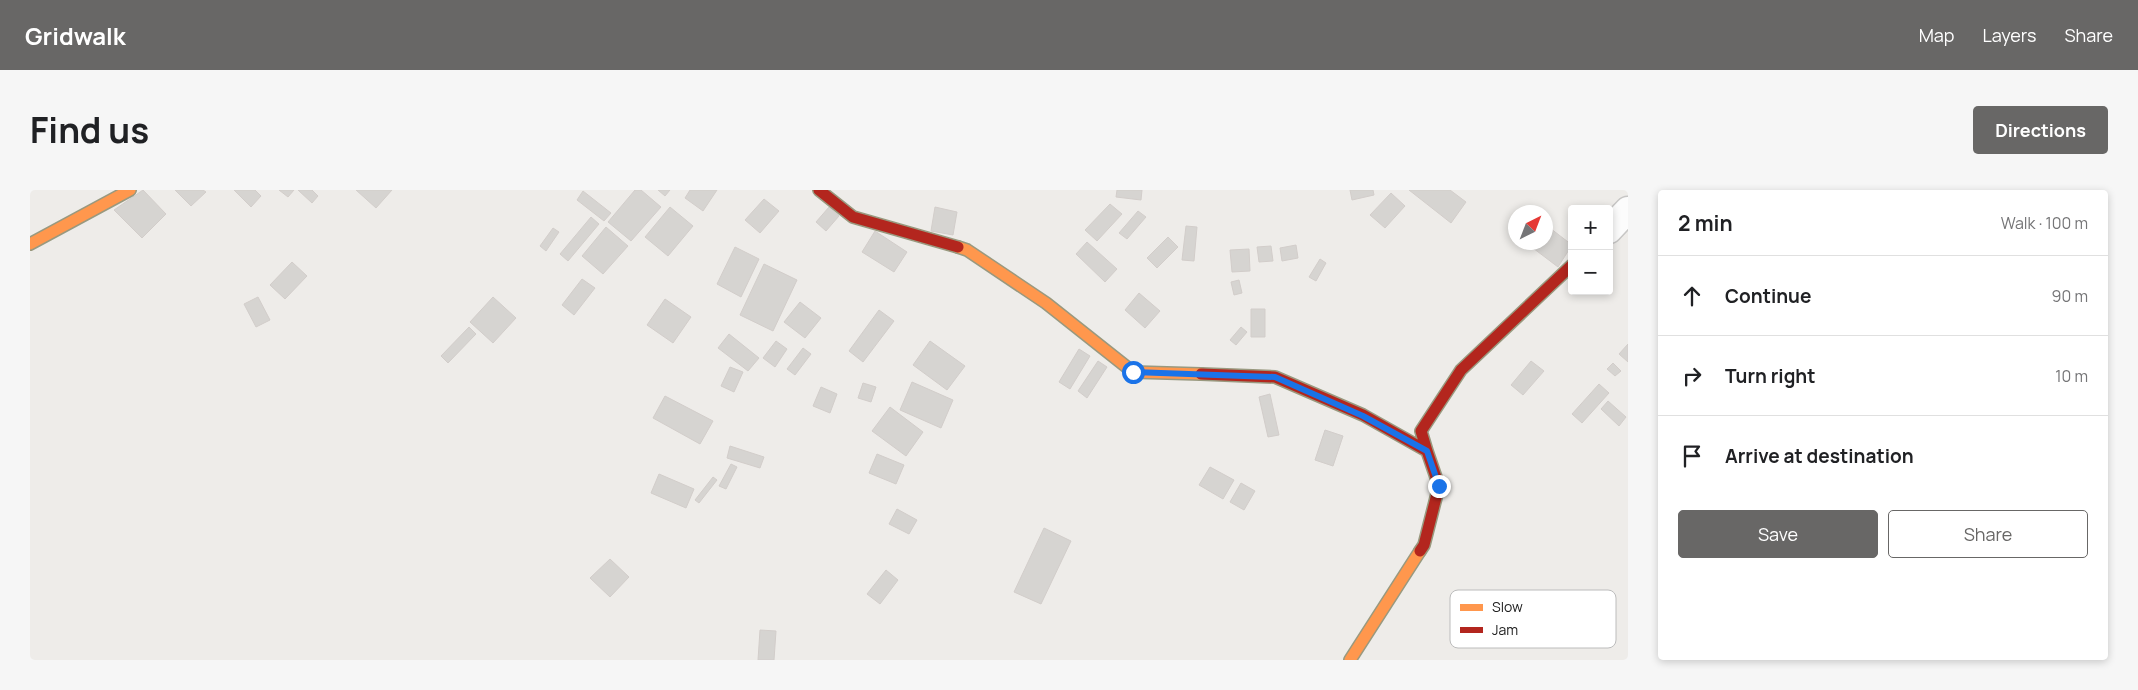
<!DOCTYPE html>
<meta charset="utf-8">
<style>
:root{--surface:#fff;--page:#f6f6f6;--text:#202124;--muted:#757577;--line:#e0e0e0;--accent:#686766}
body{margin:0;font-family:Manrope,sans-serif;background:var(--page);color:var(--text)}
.controls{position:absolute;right:15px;top:15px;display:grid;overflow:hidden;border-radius:5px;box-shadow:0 2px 8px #0003}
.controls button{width:45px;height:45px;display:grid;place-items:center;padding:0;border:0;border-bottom:1px solid var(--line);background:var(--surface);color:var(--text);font:25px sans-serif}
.compass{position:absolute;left:1478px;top:15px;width:45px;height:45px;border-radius:50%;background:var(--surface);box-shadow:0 2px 8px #0003;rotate:42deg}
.stop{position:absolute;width:15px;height:15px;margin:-11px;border:4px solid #1a73e8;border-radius:50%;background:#fff}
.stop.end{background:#1a73e8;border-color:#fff;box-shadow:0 1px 5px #0008}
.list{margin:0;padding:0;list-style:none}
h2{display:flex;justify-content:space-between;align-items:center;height:65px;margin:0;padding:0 20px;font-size:21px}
h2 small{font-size:16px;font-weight:400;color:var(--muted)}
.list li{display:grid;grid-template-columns:32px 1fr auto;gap:15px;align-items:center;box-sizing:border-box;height:80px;padding:0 20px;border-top:1px solid var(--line)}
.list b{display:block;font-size:19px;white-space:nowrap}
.list em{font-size:16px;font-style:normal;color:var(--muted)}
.actions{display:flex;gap:10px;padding:15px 20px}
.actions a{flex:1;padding:11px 0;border:1px solid var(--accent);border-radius:5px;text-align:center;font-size:18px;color:var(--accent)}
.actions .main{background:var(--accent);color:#fff}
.icon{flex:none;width:28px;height:28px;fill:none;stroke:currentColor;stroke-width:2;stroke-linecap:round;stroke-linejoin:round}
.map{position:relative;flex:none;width:1598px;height:470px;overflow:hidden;border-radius:5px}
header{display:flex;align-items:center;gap:30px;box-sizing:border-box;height:70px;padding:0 25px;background:var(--accent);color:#fff}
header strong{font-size:24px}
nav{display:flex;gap:28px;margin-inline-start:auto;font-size:18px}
.intro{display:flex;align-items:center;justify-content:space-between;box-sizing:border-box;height:120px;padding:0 30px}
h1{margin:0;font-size:35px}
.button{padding:12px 22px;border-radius:5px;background:var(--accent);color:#fff;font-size:18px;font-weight:700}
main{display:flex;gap:30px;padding:0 30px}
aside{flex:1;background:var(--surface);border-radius:5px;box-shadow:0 2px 8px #0003}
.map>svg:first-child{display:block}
</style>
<header>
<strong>Gridwalk</strong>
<nav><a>Map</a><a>Layers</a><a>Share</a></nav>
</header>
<div class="intro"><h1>Find us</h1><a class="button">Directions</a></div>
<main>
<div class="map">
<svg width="1598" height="470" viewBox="0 0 1598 470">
<rect width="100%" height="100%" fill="#eeece9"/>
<path fill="#d6d4d1" stroke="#d2cdca" d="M113,0l23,24 -24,24 -28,-28z
M145,0h28l3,2 -15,14z
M204,0h21l6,6 -10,11z
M249,0h15l-6,7z
M268,0h14l6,6 -6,7z
M326,0h36l-16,18z
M605,0h6l20,17 -30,34 -23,-19z
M628,0h12l-5,6z
M660,0h27l-14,21 -18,-13z
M1087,0h25l-1,10 -25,-3z
M1320,0h23l1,5 -22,5z
M1379,0h41l16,12 -15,21z
M553,1l28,22 -7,8 -27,-21z
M1361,3l14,13 -20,22 -15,-13z
M734,9l15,12 -19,22 -15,-13z
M1080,14l12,10 -25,27 -12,-11z
M640,17l23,19 -25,30 -23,-19z
M799,17l10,9 -13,15 -10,-9z
M905,17l22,5 -4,23 -22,-4z
M1108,21l8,6 -19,22 -8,-6z
M561,27l8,7 -31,37 -8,-7z
M1516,35l26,20 -14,22 -33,-25h21z
M1156,36l11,1 -3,34 -12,-1z
M576,37l22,19 -25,28 -21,-18z
M523,38l6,4 -13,19 -6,-5z
M845,41l32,21 -13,20 -32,-20z
M1138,47l10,10 -21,21 -10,-10z
M1057,52l30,27 -12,13 -29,-28z
M1266,55l2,13 -16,3 -2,-13z
M1241,56l2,15 -14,1 -2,-15z
M705,57l24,12 -18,38 -24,-13z
M1219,59l1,22 -18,1 -2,-22z
M1290,69l6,4 -10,18 -7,-4z
M262,72l15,14 -22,23 -15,-14z
M734,74l33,16 -24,51 -33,-16z
M552,89l13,9 -21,27 -12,-10z
M1209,90l3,13 -8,2 -3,-13z
M1109,103l21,18 -15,17 -20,-18z
M228,107l12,23 -14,7 -12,-23z
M463,107l23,21 -23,25 -23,-21z
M635,109l26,18 -18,26 -26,-18z
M770,112l21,16 -16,20 -21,-16z
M1221,119h14v28h-14z
M849,120l15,11 -31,41 -14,-11z
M439,137l7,7 -28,29 -7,-7z
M1211,137l6,5 -11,13 -6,-5z
M699,144l30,24 -11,13 -30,-23z
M746,151l11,8 -12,18 -12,-9z
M900,151l35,25 -18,24 -34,-25z
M1598,154v18l-9,-8z
M773,158l8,6 -16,21 -8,-6z
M1049,159l11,7 -20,33 -11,-7z
M1068,171l9,6 -20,31 -9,-7z
M1501,171l13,10 -21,24 -12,-10z
M1583,173l8,8 -6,5 -8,-7z
M700,177l13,5 -9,20 -13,-6z
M882,192l41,18 -12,28 -41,-18z
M833,193l13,4 -5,15 -13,-4z
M1569,194l10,9 -27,30 -10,-9z
M791,197l16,7 -7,19 -17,-7z
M1240,204l9,41 -11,2 -9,-40z
M635,206l48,25 -13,23 -47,-26z
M1578,211l18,16 -7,9 -18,-17z
M860,217l33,25 -17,24 -34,-25z
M1295,240l18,6 -10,30 -18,-6z
M700,256l34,11 -4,11 -33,-10z
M847,264l27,11 -8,19 -27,-11z
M701,274l6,3 -11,22 -7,-3z
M1180,277l24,13 -11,19 -24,-14z
M629,284l35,15 -8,19 -35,-15z
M683,287l4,3 -18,23 -4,-3z
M1211,293l14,8 -11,19 -14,-8z
M867,319l20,11 -8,14 -20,-10z
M1014,338l27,13 -30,63 -27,-12z
M580,369l19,18 -19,20 -20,-19z
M856,380l12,10 -18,24 -13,-10z
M730,440l16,1 -2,29h-16z"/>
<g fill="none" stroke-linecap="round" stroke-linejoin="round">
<g stroke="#c7c6c5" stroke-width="29">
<path id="street" d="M1579,40l19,-20"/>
</g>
<g stroke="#99997f" stroke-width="14">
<path id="slow" d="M0,54l100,-54
M928,57l9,3 79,53 87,69 68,2
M1320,470l70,-109"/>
</g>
<g stroke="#99997f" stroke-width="14">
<path id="jam" d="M789,0l34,27 105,30
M1171,184l74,3 88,38 64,36 12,35 -15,59 -4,6
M1397,261l-6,-20 40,-61 111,-105"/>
</g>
<use href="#street" stroke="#fcfcfc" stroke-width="26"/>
<use href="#slow" stroke="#ff974d" stroke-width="11"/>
<use href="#jam" stroke="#b3261e" stroke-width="11"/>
</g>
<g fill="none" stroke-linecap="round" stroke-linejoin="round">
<path stroke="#1a73e8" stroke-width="6" d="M1103,182l142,5 88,39 64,35 12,35"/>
</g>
<rect x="1420" y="400" width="166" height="58" rx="8" fill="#fff" stroke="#bcbcbc" stroke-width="1"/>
<rect x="1430" y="414" width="23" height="7" fill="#ff974d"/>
<rect x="1430" y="437" width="23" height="6" fill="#b3261e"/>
<g font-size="14" fill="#202020">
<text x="1462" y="422">Slow</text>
<text x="1462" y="445">Jam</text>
</g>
</svg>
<div class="controls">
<button>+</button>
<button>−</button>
</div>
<svg class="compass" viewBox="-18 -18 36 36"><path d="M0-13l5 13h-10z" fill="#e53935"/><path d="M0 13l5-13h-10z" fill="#757577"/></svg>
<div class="stop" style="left:1103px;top:182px"></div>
<div class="stop end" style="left:1409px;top:296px"></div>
</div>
<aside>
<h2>2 min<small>Walk · 100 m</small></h2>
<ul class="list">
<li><svg class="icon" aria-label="ahead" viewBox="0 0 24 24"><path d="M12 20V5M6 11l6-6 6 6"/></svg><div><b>Continue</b></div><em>90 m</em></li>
<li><svg class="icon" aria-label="right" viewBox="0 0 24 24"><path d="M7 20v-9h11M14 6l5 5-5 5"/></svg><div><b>Turn right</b></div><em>10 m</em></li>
<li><svg class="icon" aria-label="arrive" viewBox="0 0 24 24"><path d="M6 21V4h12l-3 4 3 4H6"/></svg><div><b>Arrive at destination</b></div></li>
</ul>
<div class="actions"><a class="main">Save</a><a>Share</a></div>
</aside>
</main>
